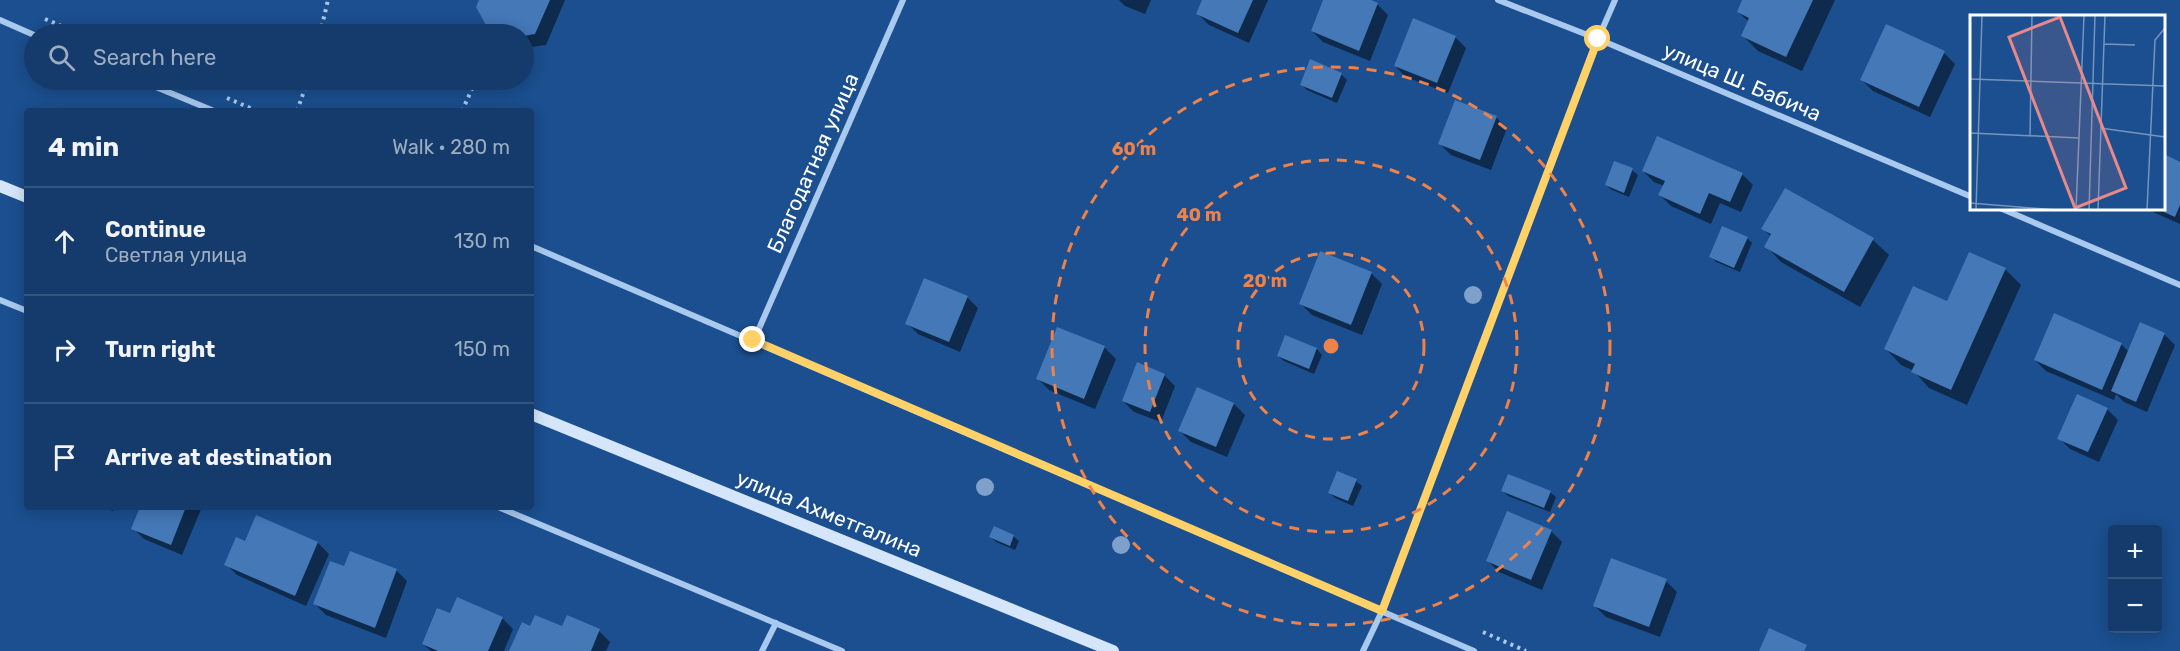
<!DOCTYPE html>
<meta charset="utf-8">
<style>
:root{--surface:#143b6b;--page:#1d4271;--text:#f1f3f6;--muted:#9dadc1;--line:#33557e}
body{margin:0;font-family:Rubik,sans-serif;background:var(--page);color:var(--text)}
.controls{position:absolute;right:18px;bottom:18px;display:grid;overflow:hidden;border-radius:6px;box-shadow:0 3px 15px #0003}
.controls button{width:54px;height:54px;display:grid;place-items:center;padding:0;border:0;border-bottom:2px solid var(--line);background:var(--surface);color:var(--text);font:30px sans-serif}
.stop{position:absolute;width:18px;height:18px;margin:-14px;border:4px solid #ffd166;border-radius:50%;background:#fff}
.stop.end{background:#ffd166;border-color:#fff;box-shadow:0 2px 6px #0008}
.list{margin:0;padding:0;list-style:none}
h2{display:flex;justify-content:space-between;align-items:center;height:78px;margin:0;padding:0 24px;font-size:26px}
h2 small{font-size:20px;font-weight:400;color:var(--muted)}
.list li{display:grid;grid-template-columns:39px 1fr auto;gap:18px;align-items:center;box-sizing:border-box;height:108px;padding:0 24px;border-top:2px solid var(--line)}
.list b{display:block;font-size:22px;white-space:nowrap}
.list p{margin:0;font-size:20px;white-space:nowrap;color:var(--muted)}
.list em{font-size:20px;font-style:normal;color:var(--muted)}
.icon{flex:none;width:33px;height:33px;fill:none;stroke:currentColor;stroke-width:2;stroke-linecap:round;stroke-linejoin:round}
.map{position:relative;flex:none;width:2180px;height:651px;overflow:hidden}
.search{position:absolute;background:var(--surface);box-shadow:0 3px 15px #0003;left:24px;top:24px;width:510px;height:66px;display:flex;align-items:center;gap:15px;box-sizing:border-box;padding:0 21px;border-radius:33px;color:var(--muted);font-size:22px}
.panel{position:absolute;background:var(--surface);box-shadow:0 3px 15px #0003;left:24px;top:108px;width:510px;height:402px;border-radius:6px}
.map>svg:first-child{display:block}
</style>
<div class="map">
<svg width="2180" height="651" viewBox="0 0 2180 651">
<rect width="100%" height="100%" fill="#1b4f8f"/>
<path fill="#0007" d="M481,0h84l-19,45 -22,3v-14h-31l-15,-27z
M1119,0h32l-6,14 -20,-8z
M1204,0h64l-19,43 -40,-18 -11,-11z
M1325,0h42l10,4 11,11 -18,46 -47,-19 -11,-11z
M1744,0h91l-33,71 -44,-20 -16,-16 7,-13 -11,-10z
M1455,37l11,11 -18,45 -42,-16 -11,-11z
M1944,53l11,11 -25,53 -57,-26 -11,-11z
M1341,74l6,6 -10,23 -30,-13 -5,-5z
M1496,117l11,11 -16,42 -40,-15 -11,-11z
M2164,156l16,7v61l-36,-16h20z
M1615,163l17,7 6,5 -9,22 -17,-7 -6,-5z
M1643,171l99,3 11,11 -12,27 -21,-9 -9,21 -40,-18 -11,-11 4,-9 -10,-4z
M1785,190l88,50 16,15 -29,52 -79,-45 -15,-16 5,-9 -8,-9z
M1747,238l5,5 -12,29 -24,-10 -5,-6z
M2005,269l16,16 -54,120 -38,-17 -15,-17 -13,-6 -15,-16 61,-46z
M1371,273l11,11 -20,51 -50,-20 -11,-11z
M967,297l11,11 -18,44 -42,-18 -11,-11z
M2054,315l68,30 7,7 35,-18 11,11 -28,67 -23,-10 -8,-8 -2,6 -68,-29 -11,-11z
M1058,329l47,19 11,11 -21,50 -46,-19 -11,-11z
M1286,337l31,12 5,6 -8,19 -30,-13 -6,-5z
M1164,375l11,11 -14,36 -27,-10 -11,-11z
M1234,404l11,11 -18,42 -36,-15 -11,-11z
M2107,409l11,11 -19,42 -29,-13 -11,-11z
M1338,473l18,8 6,5 -9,20 -18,-8 -5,-5z
M1503,491l47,1 6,5 -6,15 -42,-16z
M103,507h12l-2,4z
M141,507h61l-20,48 -38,-16 -11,-11z
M257,517l61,26 11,11 -23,52 -69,-31 -11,-11 19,-21z
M1551,531l11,11 -20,48 -43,-18 -11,-11z
M1013,536l6,5 -4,9 -19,-8 -5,-5z
M345,568l51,2 11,11 -21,57 -60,-23 -11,-11z
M1666,581l11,11 -17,45 -54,-20 -11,-11z
M451,615l51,3 11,11 -9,22h-73l-8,-7z
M531,628l68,3 11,11 -4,9h-95z"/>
<path fill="#4478b7" d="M479,0h71l-15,34 -11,2v-2h-33l-15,-27z
M1202,0h51l-15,33 -42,-19z
M1323,0h48l7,3 -19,48 -48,-20z
M1742,0h71l-27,57 -45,-21 8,-18 -12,-6z
M1413,18l43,18 -19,47 -43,-17z
M1886,24l59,27 -26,56 -59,-27z
M1310,59l32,14 -10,25 -32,-13z
M1455,100l42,16 -17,44 -42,-16z
M1657,136l86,37 -13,29 -21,-9 -9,21 -42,-19 7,-14 -23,-10z
M2164,154l16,8v43l-5,12 -20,-9h9z
M1614,161l19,7 -9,25 -19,-8z
M1785,188l89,50 -30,54 -80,-45 7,-13 -10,-5z
M1722,226l26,11 -14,31 -25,-11z
M1320,251l52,21 -21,53 -52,-21z
M1969,252l37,16 -55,122 -40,-18 4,-8 -31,-15 29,-63 34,15z
M924,278l44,18 -19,46 -44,-18z
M2054,313l68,30 -20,47 -68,-30z
M2140,322l25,11 -29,69 -25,-11z
M1057,327l48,19 -21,53 -48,-20z
M1285,335l32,13 -8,21 -32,-13z
M1137,362l28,12 -15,38 -28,-11z
M1197,387l37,16 -18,44 -38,-16z
M2077,394l31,14 -20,44 -31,-13z
M1337,471l20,8 -9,22 -20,-8z
M1508,474l43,17 -7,17 -43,-17z
M140,507h46l-15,38 -40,-16z
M1507,511l45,19 -21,50 -45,-19z
M256,515l62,27 -23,54 -71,-31 12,-28 9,4z
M994,526l20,9 -4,11 -21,-9z
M350,551l47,18 -22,59 -62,-24 17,-43 14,5z
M1611,558l56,21 -18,48 -56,-21z
M457,597l46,20 -15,34h-50l-16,-7 15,-36 13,5z
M535,615l27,11 5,-11 33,14 -9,22h-82l13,-29 8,4z
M1769,628l38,17 -3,6h-45z"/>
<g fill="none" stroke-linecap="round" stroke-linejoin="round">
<path stroke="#a9c9ee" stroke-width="4" stroke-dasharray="3 4.5" stroke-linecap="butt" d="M45,19l35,15
M320,34l8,-34
M227,98l30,13
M297,111l11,-31
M462,111l14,-31
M1483,632l43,19"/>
<path stroke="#a9c9ee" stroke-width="6" d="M1498,0l100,39 374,158
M0,20l34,15
M139,80l75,31
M2000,208l180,77
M531,246l943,405
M0,300l27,11
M754,340l149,-340
M498,507l344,144
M762,651l14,-28
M1363,651l19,-40 216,-572 17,-39"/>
<path stroke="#d6e6fa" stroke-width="12" d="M0,186l27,11
M531,414l582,237"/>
</g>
<g fill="#7ea0ca">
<circle cx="1473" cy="295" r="9"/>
<circle cx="985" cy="487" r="9"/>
<circle cx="1121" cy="545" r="9"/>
</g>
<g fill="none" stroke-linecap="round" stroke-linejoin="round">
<path stroke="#ffd166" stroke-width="8" d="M753,340l629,271 216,-572"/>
</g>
<g fill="none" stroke="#ee8249" stroke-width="3" stroke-dasharray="10 8">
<circle cx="1331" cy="346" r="93"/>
<circle cx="1331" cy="346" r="186"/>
<circle cx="1331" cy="346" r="279"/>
</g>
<g text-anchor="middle" stroke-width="4.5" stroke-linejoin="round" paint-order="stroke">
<g font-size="21" fill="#fff" stroke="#1b4f8f">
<text transform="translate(1742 82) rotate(23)" y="7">улица Ш. Бабича</text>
<text transform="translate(813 163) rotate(-66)" y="7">Благодатная улица</text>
<text transform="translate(829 514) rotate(22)" y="7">улица Ахметгалина</text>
</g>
</g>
<g transform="translate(1970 15)">
<rect width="195" height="195" fill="#1b4f8f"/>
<path fill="none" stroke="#7695bc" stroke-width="1.5" d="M134,29l31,1M0,64l195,7M130,113l65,9M0,118l109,5M60,121l2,-121M0,188l87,7M6,195l6,-195M106,195l8,-195M119,195l6,-195M128,195l7,-195M177,195l8,-170 10,-12"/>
<path fill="#e88989" fill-opacity="0.15" stroke="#e88989" stroke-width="3" d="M90,2l66,171 -51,20 -66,-171z"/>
<rect width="195" height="195" fill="none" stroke="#fff" stroke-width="3"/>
</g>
<circle cx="1331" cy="346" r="9" fill="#ee8249" stroke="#1b4f8f" stroke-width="3"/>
<g font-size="18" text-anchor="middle" font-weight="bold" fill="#ee8249" stroke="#1b4f8f" stroke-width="4.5" stroke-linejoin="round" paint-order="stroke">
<text x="1134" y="155">60 m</text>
<text x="1199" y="221">40 m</text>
<text x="1265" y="287">20 m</text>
</g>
</svg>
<div class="controls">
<button>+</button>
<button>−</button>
</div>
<div class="stop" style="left:1598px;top:39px"></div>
<div class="stop end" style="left:753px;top:340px"></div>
<div class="search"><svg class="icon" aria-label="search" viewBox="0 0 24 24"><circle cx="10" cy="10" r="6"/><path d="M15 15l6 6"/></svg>Search here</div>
<section class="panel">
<h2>4 min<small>Walk · 280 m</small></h2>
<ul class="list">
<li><svg class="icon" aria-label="ahead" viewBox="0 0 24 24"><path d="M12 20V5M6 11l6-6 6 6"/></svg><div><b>Continue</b><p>Светлая улица</p></div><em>130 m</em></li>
<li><svg class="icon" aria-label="right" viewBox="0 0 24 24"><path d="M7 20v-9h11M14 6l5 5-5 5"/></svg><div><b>Turn right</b></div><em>150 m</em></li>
<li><svg class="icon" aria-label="arrive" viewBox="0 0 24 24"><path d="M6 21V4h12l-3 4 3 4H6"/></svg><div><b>Arrive at destination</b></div></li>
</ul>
</section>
</div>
